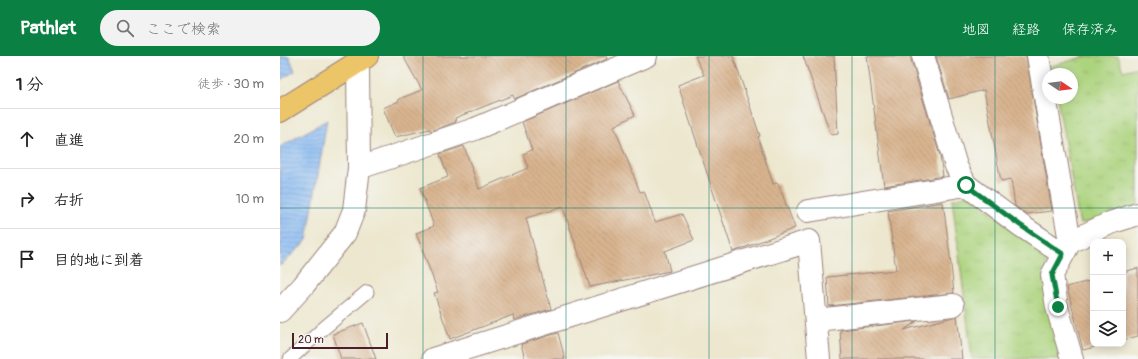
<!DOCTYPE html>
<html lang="ja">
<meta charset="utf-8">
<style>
:root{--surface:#fff;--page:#f2f2f2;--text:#222;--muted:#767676;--line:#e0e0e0;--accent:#0b8043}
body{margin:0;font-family:Pangolin,"Klee One",sans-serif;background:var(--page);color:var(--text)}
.controls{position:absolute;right:12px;bottom:12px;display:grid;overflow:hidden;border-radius:8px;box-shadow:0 2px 10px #0003}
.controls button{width:36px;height:36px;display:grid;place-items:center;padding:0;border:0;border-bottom:1px solid var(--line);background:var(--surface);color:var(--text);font:20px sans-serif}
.compass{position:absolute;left:762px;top:12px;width:36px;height:36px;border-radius:50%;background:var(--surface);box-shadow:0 2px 10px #0003;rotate:103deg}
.scale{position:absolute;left:12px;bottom:10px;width:96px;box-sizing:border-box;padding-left:4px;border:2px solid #4a1f2b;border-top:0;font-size:11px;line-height:14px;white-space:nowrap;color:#4a1f2b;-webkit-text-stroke:3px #f6f6f2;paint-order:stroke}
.stop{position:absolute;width:12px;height:12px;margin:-9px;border:3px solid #0b8043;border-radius:50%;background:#fff}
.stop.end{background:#0b8043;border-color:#fff;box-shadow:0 1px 4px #0008}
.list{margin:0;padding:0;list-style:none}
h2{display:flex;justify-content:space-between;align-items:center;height:52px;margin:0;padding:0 16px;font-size:17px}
h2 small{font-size:13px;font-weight:400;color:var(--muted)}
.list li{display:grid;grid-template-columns:26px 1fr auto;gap:12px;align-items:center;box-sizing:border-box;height:60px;padding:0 16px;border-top:1px solid var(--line)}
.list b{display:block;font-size:15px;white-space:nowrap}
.list em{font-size:13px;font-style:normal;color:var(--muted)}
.icon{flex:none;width:22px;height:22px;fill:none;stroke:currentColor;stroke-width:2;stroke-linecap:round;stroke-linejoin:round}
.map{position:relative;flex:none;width:858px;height:303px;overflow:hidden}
header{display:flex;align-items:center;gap:24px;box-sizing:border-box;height:56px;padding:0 20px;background:var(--accent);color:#fff}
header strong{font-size:19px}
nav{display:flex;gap:22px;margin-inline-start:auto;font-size:14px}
.search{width:280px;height:36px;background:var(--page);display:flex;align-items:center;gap:10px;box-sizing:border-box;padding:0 14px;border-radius:22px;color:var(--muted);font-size:15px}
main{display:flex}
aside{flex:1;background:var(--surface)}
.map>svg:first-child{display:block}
</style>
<header>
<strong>Pathlet</strong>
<div class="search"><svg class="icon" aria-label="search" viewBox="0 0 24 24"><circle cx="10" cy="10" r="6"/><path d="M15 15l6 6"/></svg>ここで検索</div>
<nav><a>地図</a><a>経路</a><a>保存済み</a></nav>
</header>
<main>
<aside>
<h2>1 分<small>徒歩 · 30 m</small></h2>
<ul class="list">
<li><svg class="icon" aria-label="ahead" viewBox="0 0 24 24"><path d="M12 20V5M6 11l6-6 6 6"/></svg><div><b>直進</b></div><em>20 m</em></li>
<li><svg class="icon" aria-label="right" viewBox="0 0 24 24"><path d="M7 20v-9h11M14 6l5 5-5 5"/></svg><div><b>右折</b></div><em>10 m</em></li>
<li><svg class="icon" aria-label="arrive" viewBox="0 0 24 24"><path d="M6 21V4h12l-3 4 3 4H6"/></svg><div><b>目的地に到着</b></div></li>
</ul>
</aside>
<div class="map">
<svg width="858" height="303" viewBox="0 0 858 303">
<defs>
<pattern id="grass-tufts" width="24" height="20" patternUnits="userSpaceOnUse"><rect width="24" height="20" fill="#acd37d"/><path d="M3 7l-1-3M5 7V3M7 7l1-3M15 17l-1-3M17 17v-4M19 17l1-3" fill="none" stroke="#96b56c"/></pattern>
<pattern id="water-rules" width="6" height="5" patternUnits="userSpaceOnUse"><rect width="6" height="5" fill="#86b9f3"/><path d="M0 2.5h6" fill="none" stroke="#7096c5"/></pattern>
<pattern id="building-back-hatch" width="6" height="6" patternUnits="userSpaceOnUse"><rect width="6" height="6" fill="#d8b48f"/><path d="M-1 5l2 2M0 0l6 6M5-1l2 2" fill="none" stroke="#bb9a7c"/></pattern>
</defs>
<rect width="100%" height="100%" fill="#f6f6f2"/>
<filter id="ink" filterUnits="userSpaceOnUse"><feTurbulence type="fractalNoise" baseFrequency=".025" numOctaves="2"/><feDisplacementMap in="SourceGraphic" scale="8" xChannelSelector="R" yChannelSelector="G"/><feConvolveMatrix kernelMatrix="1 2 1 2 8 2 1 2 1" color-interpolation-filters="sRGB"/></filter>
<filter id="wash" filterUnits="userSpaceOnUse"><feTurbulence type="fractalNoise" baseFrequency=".012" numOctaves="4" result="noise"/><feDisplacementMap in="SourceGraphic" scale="16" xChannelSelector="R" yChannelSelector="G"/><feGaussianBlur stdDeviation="0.9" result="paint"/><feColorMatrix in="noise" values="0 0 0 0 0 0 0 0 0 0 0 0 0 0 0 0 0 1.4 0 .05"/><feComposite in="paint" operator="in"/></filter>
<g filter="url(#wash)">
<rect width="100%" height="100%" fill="#ece7ce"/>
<path fill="url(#grass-tufts)" stroke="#7b7954" d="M806,0h32l5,15 15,-4v139l-53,17 -5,1 -1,-4 -22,-122h15v-24h-21l-2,-7z
M689,139l76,58 2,5 -1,7 18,94h-92l-20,-160z"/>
<path fill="url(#water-rules)" stroke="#686c8f" d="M0,0h9l6,15 -15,9z
M47,64l-20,120 -27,26v-119z"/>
<g id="blocks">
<path fill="url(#building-back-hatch)" d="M123,0h203l1,3 -93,40 -1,-4 -58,23 1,4 -25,9 -1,-2 -35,8 -12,-29 16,-7v-2l23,-9z
M415,0h38l27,80 -2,1 15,47 5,-1 17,45 -62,24 -55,-167 26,-10z
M523,0h31l4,78 -7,1z
M587,0h44v4l29,96 3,20 -59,10z
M656,0h90l26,155 -26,3 -11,-8 -4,-27 -10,2 -17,-91 -35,9z
M338,25l17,34 -21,11 26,66 4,-1 11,31 27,-8 12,26 -29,11 5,20 -80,16 -27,-80 -37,11 25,91 -37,11 -1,-5 -63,24 -16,-46 4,-1 -22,-59 18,-7 -14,-38 28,-11 -8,-23 24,-8 15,43 49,-21 -5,-14 9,-4 -10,-28z
M663,146l7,54 4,37 -125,13 -2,-29 69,-7 -8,-59z
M858,212v68l-15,4v-68z
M813,224v64h14l-24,6 -16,-63z
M677,260l5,43h-120l-2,-29 77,-9 -13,9z
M83,267l13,36h-35l-8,-25z
M278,277l7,26h-40l-4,-15z"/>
</g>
</g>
<g filter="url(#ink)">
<use href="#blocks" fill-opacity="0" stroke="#9b837c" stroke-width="1"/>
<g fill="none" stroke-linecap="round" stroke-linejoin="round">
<g stroke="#9b837c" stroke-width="15">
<path id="service" d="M10,303l34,-31 43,-36"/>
</g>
<g stroke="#9b837c" stroke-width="24">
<path id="minor" d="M643,0l33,110 10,19 54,40 43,29
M758,0l32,186 -18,33 5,32 15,52
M79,112l116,-39 171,-73
M528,155l158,-26
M790,186l40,-19 28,-9
M0,255l23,-25 42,-53 9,-23 5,-42 -1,-106
M536,264l137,-15
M153,303l376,-118 10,118"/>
</g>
<g stroke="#9b837c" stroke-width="24">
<path id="primary" d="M0,55l78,-49 9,-6"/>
</g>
<use href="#service" stroke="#fff" stroke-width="13"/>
<use href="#minor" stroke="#fff" stroke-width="22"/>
<use href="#primary" stroke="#edc569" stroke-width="22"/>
</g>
</g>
<g fill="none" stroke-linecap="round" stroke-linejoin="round" filter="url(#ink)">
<path stroke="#0b8043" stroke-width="5" d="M686,129l54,40 43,29 -11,21 6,32"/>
</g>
<path fill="none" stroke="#0f766e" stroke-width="1" stroke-opacity="0.55" d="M143,0v303M286,0v303M429,0v303M572,0v303M715,0v303M0,152h858"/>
</svg>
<div class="controls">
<button>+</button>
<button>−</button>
<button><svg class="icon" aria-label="layers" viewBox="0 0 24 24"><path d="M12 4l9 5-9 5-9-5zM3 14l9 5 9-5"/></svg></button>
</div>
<svg class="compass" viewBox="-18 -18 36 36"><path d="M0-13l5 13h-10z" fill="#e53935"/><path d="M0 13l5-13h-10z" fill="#767676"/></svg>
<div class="scale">20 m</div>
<div class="stop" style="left:686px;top:129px"></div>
<div class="stop end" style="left:778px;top:251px"></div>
</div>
</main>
